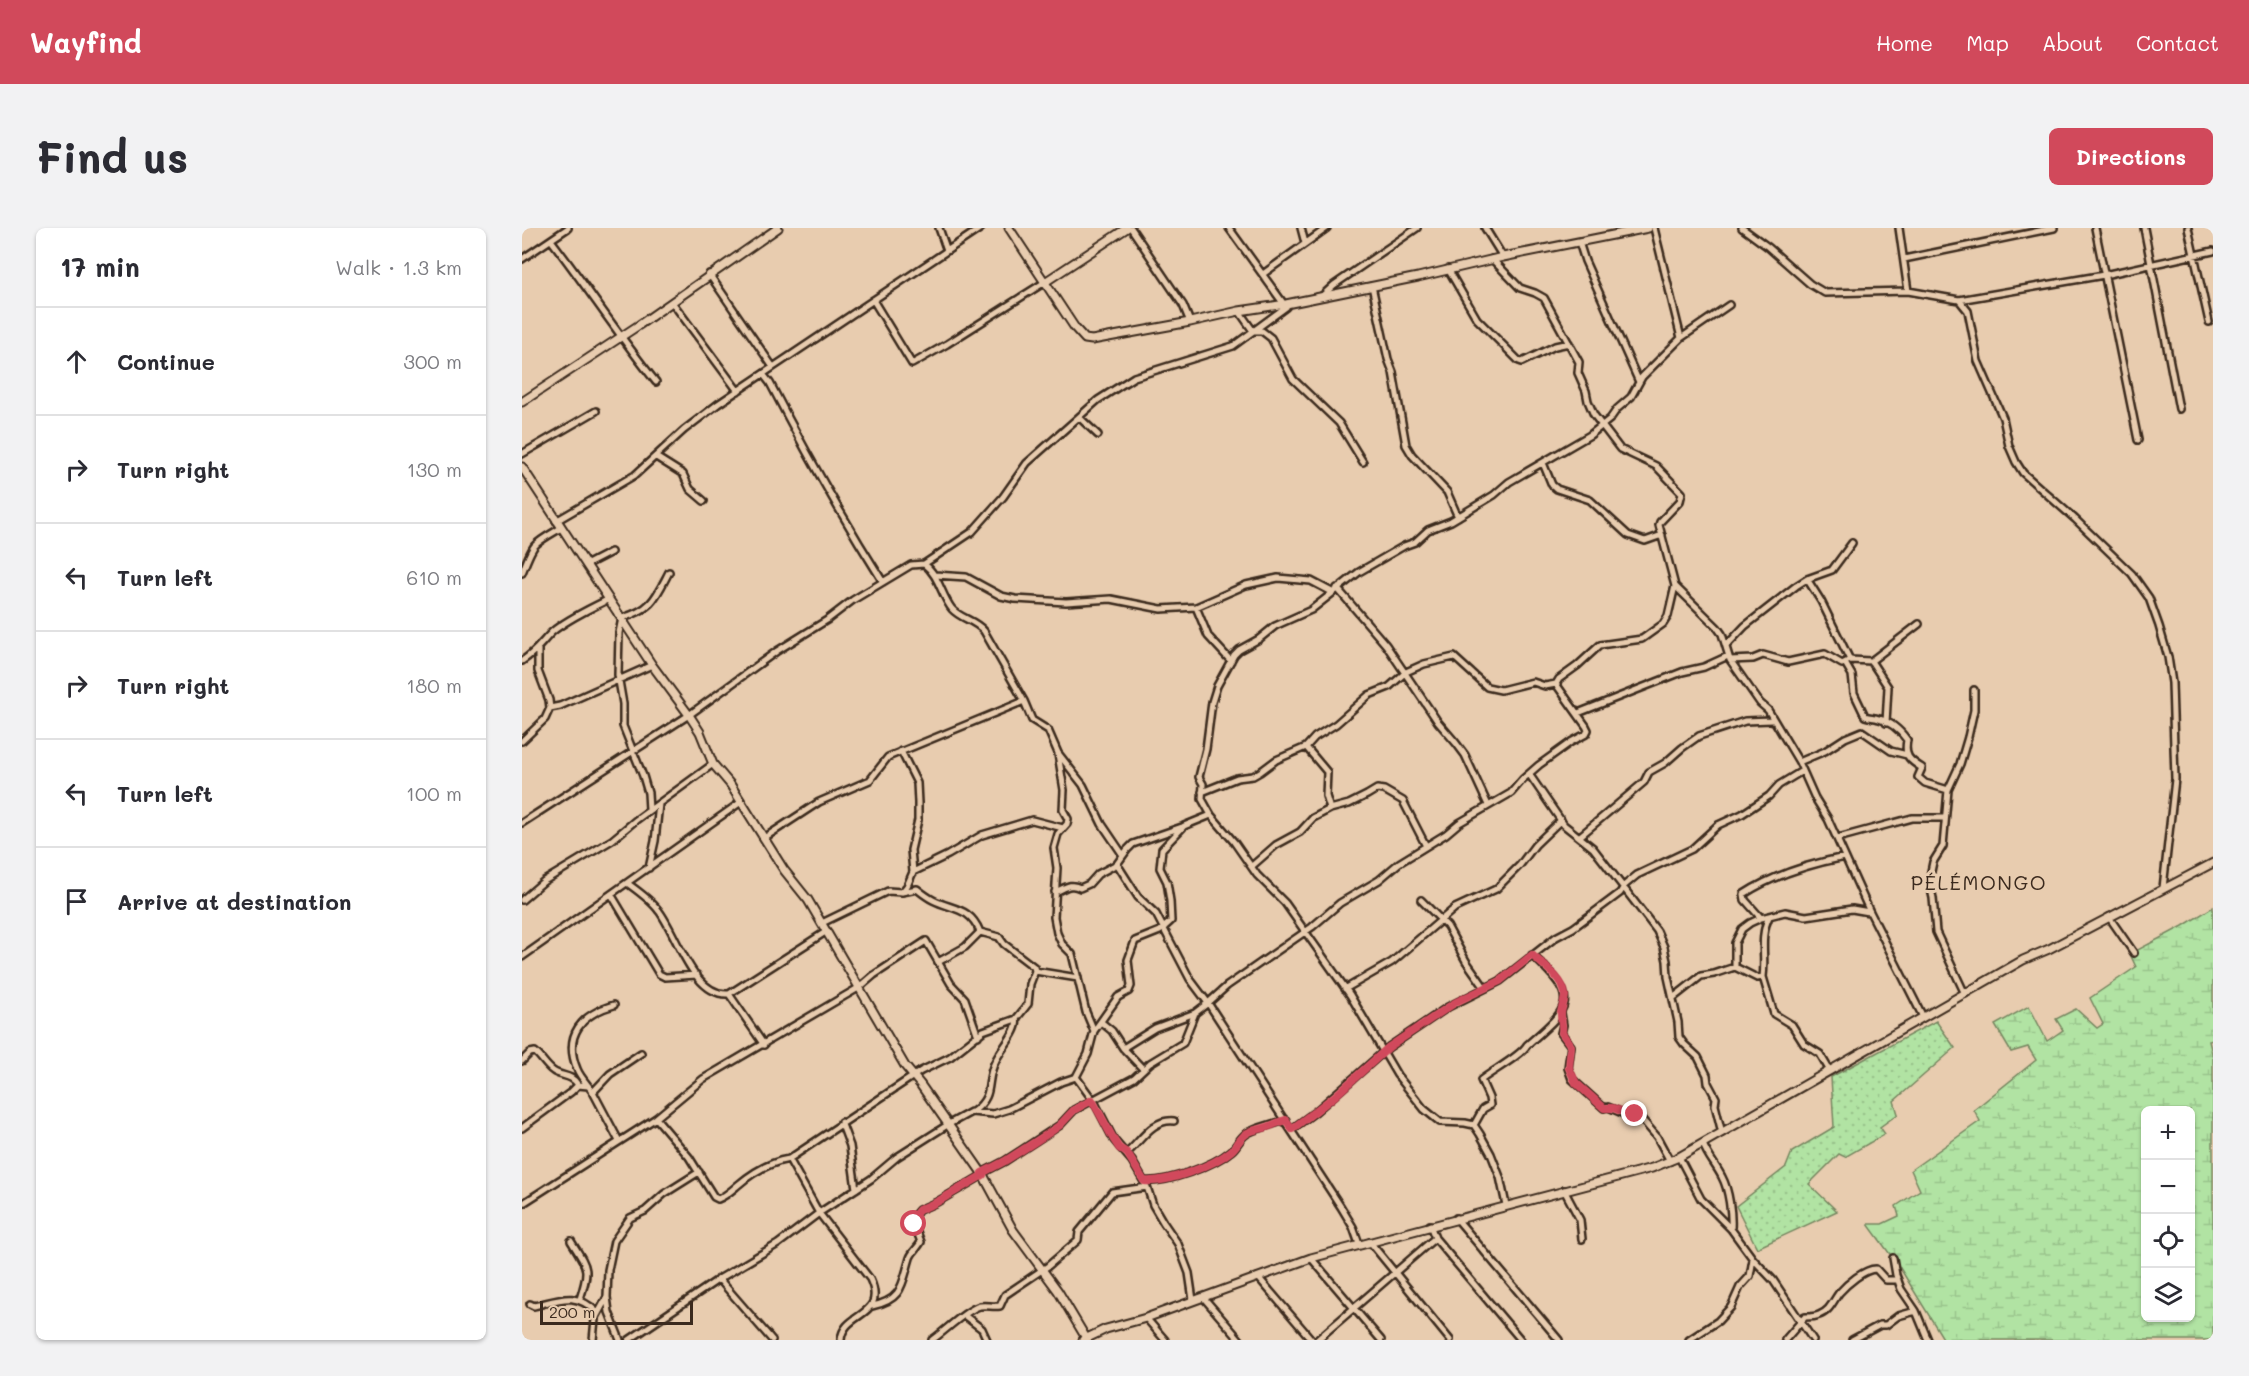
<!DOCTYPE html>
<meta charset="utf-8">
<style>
:root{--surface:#fff;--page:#f2f2f3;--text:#2b2b33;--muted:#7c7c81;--line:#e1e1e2;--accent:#d1495b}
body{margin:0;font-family:Mali,sans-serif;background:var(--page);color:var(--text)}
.controls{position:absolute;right:18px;bottom:18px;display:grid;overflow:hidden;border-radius:9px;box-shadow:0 2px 4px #0004}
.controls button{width:54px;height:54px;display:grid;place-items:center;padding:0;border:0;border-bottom:2px solid var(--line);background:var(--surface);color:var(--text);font:30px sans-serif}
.scale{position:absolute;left:18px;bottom:15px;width:153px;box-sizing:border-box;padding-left:6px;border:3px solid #3b2a1e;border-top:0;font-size:16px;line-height:21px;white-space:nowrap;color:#3b2a1e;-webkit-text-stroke:4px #e8ccaf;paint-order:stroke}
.stop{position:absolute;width:18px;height:18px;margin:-14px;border:4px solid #d1495b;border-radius:50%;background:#fff}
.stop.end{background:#d1495b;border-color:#fff;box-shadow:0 2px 6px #0008}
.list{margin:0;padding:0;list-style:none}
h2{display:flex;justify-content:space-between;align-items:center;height:78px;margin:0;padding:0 24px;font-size:26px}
h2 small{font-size:20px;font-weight:400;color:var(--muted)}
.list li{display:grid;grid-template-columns:39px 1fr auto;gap:18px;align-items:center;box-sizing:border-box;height:108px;padding:0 24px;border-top:2px solid var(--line)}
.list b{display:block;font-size:22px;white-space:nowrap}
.list em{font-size:20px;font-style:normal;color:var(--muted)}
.icon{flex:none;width:33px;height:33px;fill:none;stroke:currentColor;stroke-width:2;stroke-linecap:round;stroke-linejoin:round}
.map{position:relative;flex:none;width:1691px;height:1112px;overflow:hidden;border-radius:9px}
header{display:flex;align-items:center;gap:36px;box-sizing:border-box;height:84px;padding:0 30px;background:var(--accent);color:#fff}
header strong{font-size:28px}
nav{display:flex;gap:33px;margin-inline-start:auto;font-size:21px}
.intro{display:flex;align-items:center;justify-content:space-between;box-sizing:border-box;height:144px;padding:0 36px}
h1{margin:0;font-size:42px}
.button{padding:15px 27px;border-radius:9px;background:var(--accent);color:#fff;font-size:21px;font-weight:700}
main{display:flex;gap:36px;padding:0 36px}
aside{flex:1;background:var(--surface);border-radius:9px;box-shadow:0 2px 4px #0004}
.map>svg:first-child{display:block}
</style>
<header>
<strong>Wayfind</strong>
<nav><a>Home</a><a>Map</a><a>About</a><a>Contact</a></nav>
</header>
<div class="intro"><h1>Find us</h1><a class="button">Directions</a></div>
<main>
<aside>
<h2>17 min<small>Walk · 1.3 km</small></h2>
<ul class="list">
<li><svg class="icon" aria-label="ahead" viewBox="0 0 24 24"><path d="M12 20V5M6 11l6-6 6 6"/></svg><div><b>Continue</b></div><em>300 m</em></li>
<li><svg class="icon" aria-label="right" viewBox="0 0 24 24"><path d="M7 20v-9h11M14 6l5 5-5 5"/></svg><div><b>Turn right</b></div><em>130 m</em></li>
<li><svg class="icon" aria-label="left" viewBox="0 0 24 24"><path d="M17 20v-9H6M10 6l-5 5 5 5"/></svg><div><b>Turn left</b></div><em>610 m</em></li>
<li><svg class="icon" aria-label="right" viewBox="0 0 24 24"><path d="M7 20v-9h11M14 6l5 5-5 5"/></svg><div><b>Turn right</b></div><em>180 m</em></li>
<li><svg class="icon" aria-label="left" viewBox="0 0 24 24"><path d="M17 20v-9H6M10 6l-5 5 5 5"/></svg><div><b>Turn left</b></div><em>100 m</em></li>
<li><svg class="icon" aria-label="arrive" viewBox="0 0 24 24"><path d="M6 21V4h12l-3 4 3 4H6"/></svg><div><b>Arrive at destination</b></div></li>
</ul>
</aside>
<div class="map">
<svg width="1691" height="1112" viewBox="0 0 1691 1112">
<defs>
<pattern id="grass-dots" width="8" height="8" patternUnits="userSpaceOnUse" patternTransform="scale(1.5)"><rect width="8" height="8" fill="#b1e3a3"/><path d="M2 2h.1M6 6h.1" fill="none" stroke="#99c38c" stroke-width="1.8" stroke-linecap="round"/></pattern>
<pattern id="wetland-marsh" width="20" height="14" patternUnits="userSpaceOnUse" patternTransform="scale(1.5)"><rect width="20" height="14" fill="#b1e3a3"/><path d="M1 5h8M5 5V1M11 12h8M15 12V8" fill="none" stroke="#99c38c"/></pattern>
</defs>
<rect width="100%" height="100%" fill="#e8ccaf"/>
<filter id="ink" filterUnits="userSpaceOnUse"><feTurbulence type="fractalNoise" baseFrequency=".0167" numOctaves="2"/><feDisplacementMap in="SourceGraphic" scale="12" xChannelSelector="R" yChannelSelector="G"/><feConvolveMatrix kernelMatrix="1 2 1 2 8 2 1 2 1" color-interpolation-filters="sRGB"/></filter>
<g filter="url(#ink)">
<path fill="url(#grass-dots)" stroke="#768660" stroke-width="1.5" d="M1414,793l19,27 -61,53 4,13 -18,13 5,7 -40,23 -6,-3 -30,30 28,27 -80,37 -21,-42 50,-39 6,-15 42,-25 -3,-50z"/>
<path fill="url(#wetland-marsh)" stroke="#768660" stroke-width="1.5" fill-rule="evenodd" d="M1691,679v133l-4,1 4,16v283h-269l-44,-72 -32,-44h14l17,-8 -3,-10 24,-16 -9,-20 69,-49 -6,-11 62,-50 -8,-13 -17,5 -16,-27 34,-19 18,35 16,-11 -7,-11 20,-10 21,19 6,-4 -13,-26 46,-31 -6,-13 53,-28zM1624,882h44v208h-44z"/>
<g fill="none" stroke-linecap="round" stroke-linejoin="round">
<g stroke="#3b2a1e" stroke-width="10">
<path id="minor" d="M417,0l8,23
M609,0l52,77 7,17
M779,0l4,15
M963,0l18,29
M1132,0l27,110
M1220,0l26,19 42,37 15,9 83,-2 51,9 145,-25 109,-24
M1377,0l9,63
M1573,0l43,212
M1622,0l35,181
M1666,0l21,94
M29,12c36,47 68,96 105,142
M1057,14l6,19 54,121
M0,31l46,-31
M970,31l28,29 15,5 9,5 35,64 -1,11 8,18 2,10 6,14 26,34 36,17 26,27 -2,8 -20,21 -1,3 16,61 42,41 5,7 8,26 30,43 8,7 31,52 16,36 13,21 42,93 53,105
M1382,31l150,-31
M926,41l29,50 42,42 3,1 33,-16 14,-3
M187,46l64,93
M741,46l64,-46
M850,58l16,73 5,13 13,73 6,10 35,37 11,25
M800,68l12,-11 83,-57
M351,72l39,64 35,-20 98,-62
M1437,72l9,11 10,50 25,57 6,28 7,16 7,11 52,46 57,55 17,24 10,28 9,31 4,26 3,96 -12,109
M150,74l66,89
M717,83l14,20h9l9,7 22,41 46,44 24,39
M241,146l7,9c35,68 72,134 113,199
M558,190l18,17
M0,226l74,-43
M134,229l27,17 7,15 14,12
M1021,235l9,22 5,4 33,11 38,35 17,6 17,-6
M34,293l79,-46 49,-45 34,-26 263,-176
M402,336l48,-32 31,-35 24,-34 71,-63 36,-23 99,-31 53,-39 -57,-79
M64,337l25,-13
M0,345c12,-31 10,-28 39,-45
M413,347l31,2 35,19 14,3 51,3 45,-3 50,10 35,-2 50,-22 32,-7 33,3 21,11
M815,360l49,57 52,77 18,21 9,12 23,50
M674,379l12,29 23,25
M1204,418l19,-20 51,-40 11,-7 25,-9 20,-27
M1208,432l23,-1 10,-4 25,7 37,-8 17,10 8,-4 -29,-59 -14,-22
M1328,432l21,1
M0,433c15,-10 19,-18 30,-29 17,-14 38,-23 57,-33
M1323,435l7,12 2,18 11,23c5,2 9,1 14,3 12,3 21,11 28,21 -3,16 2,20 15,28l-4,9 7,6 23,7
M28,480l10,-2 92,-41
M1056,485l104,-41 22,-5 24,-11
M1364,495l2,-36 -17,-26 48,-37
M0,513l23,-22 5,-11 -1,-8 -11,-29v-22
M784,519l21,25 -1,24 4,13
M379,523l16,32 1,20v17l-7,30 2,22 -6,14 -5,6
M536,526l6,36 -1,20 5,9 -1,5 -9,10 -4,14 3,20 -3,49 3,16 5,11 10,10 14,58 8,19
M1277,534l26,-11 20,-13 17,-7 29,20 16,4
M1007,546l35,51 29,23 64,83 7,16 3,14 1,16 10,45 1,15 5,7 14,13 9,18 1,8 8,15 -1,7 7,28
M680,564l35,-14 16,-2 7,-4 16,-12 30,-13 9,-10 21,-13 33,-29 20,-8 17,-15 18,-8 30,-7 33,30 14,3 32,-8 12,4 11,-2 3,-5 18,-13 23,-21 42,-6 21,-15 5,-8 7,-30
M127,582l-1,-17 -5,-17 -20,-50v-22l-5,-29 1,-42 3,-15c30,-8 34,-21 47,-46
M0,595l167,-108 88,-64 50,-31 26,-20 58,-35 13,-1c15,11 17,31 28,45 9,10 23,11 32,22l40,70 8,19 16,10 10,23 25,32 19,39 21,31
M1057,609l65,-55 5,-10 16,-9 17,-15 17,-12 46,-15 27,-1
M242,610l55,-36 51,-22 18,-23 136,-56
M1316,610l74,-20h33
M595,636l21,33 18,17 34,65 18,24 -13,10 -40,15 -32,20
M730,638l24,-21 24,-13 13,-14 17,-9 19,-5 18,-9 10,-6 7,1 19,11 23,45
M127,640l6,-27 4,-37
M391,644l35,-17 34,-20 50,-15 31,8
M105,655c11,8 24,17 32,28 18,23 34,86 70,83l98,-63
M533,664c9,-3 15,-10 25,-4l9,-4 9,-10 19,-10 10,-14 6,-6 49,-17
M89,666l48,80 6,3 32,-2
M0,672l22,-19 68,-41 24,-20 77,-56
M899,672l26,26 19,35 19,27
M1587,689l25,36
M1239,690l-16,-18 -1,-6c31,-20 65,-30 101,-37
M300,695l66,-32 14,1 15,-3c5,4 10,8 16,11 20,10 37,7 47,32
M458,704l19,5 5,7 30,23 1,4 43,7
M0,729l219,-155
M416,734l27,-15 15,-15
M1213,739l22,11 6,-1 11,37 18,11 12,19 16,10 10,17
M1241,749c3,-21 -4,-40 6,-60
M823,761l47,-27 63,-54 41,-19 24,-24 15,-20 26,-25
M207,766l35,51
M1443,766l-29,-62 -3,-34 -4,-17 4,-19 10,-16 5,-56 12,-26 8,-27 6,-27v-20
M1151,770l28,-22 13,-2 21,-7v-24l7,-14 8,-6 11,-5 24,-6 21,4 46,-7 17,3
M1039,785l2,12 -2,8 10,13 -3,22 4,11 32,29 4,-1 14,6 17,3 18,21 13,24
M579,794l11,9 11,17 20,21
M0,833l8,-8 5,-1c7,6 11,14 18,19 8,6 19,3 25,14l10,1
M554,849l19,26 19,37 18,21 15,26 6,18 10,17 15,22 11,29 4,27
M71,864c-5,-7 -13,-15 -16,-23 -14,-34 5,-55 37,-64
M452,883c22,-17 10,-29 22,-51 5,-11 24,-31 20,-41
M134,890l33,39 25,40 4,2c8,-3 13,-8 20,-14 14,-12 33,-23 51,-26l132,-88 29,-14 33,-26 33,-12 12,-15 2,-20 5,-13
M319,894l9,24 6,43
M952,897l9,-16 7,-4 -1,-7 -8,-18c11,-9 40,-24 46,-35 45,-39 53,-46 5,-90
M0,900l49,-36 7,-7
M770,901l23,-17 74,-65 59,-40 52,-26 56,-44 17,-9 47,-35 5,-8 12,-10 55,-26 26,-24 24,-11 27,-18 10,-11 23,-14
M97,913l-26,-49 17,-18 31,-21
M1181,916c5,13 13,21 19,33 7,13 10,37 9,52
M605,925c15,-13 25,-34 47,-32
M1157,929l22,42 30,30 22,30 -3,17 -10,11 -9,20 -13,14 -29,19
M267,931l30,54 51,66c18,39 -27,32 -29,61
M460,945l23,-12 55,-36 14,-15 60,-32 16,-15 33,-20 12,-30
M622,953c23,2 69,-15 87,-30 6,-5 9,-13 15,-17 5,-4 33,-12 40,-14
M1042,962l16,30 2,19
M0,976l134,-86 47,-39 157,-92 14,-12 52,-34 25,43 14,15 13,37
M984,977l-6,-28 -9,-23 -11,-20 -6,-9 -9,-2 -25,-1 -16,-13 -27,-34 -47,-80 -65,-92 -28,-28 -23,-33 -23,-27 -9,-16 1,-15 -4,-7 7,-28 6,-47 5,-16 17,-31 5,-5 20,-11 16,-13 36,-16 48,-38 45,-26 11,-4 13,-12 23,-9 43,-26 15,-13 81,-47 20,-16 7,-10 14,-12 11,-20 39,-39 48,-33
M934,990l103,122
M908,997l5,13 86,102
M49,1013c17,27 19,27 9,58
M848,1014l80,98
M837,1016l-6,-17 -12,-20 -133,-204 19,-17 85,-59 28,-24 39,-23 20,-17 47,-29 13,-11 52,-30 12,-14 16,-14 32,-23 15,-8 2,-4 -2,-4 -30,-42
M789,1030l70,82
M1371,1030l3,17 5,14 15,22 12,29
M1231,1031l20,21 40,60
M736,1049l54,63
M197,1051l53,61
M681,1069l37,43
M8,1076l4,2c28,-7 41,-15 64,7
M350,1078c31,-6 30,-22 38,-48 2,-6 8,-10 11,-16l-7,-18 -1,-7 6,-7 18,-8 46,-27
M443,1088l17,13 5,11
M624,1090l19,22
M71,1112l2,-21 12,-22
M98,1112l-11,-28 -2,-15 1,-27 6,-29 16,-23 15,-7 19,-17 35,-22
M107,1112l90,-61 59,-35 41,-31 52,-34 26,-22 52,-33 22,-12 22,2 16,-5 52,-27 15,-5 12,-23 6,-23 24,-34 11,-6 2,-5 -3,-26 7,-19 25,-10 11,-10 -1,-20 -3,-19 -7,-14 2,-19 22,-23 27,-11
M410,1112c12,-8 35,-31 48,-34 7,-1 13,1 20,0l5,-11 43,-29 30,-26 1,-8 33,-40 35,-5
M795,1112l118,-102
M1263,1112l20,-23c4,0 10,0 14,-2 11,-4 14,-14 20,-22 8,-9 25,-24 37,-24l10,11h12
M1330,1112l28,-15h6l12,-9 18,-5"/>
</g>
<g stroke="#3b2a1e" stroke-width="11">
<path id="tertiary" d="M487,0l66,100 10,11 7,1 98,-18 49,-11 47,-7 132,-27 85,-20 145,-29
M523,54l82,-54
M0,174l117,-77 139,-97
M0,239l130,198 37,50 11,17 13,32 17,20 54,86 24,30 97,166 15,18 62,89 31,57 45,61 28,47
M561,1112l23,-11 40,-11 165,-60 341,-90 27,-11 344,-197 26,-11 164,-86"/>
</g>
<use href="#minor" stroke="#e8ccaf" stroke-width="5"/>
<use href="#tertiary" stroke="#e8ccaf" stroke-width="7"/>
</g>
</g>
<g fill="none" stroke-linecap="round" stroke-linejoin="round" filter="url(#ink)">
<path stroke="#d1495b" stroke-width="8" d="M392,996l-1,-7 6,-7 18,-8 46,-27 -1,-2 23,-12 44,-28 11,-8 14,-15 18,-10 22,40 5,8 8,5 17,28c23,2 69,-15 87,-30 6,-5 9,-13 15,-17 6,-5 12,-4 18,-6 8,-2 14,-6 22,-8l6,9 43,-33 54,-49 67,-45 44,-21 32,-26c11,10 32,24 33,40 0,6 -4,13 -4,19 0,7 2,12 1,19l9,13 -2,22 7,15 28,25h9l16,6h6"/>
</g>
<g text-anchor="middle" stroke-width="6" stroke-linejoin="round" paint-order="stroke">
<g font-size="20" letter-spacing="1.5" fill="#3b2a1e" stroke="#e8ccaf">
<text x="1457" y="662">PÉLÉMONGO</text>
</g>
</g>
</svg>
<div class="controls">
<button>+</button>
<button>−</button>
<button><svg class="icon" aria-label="locate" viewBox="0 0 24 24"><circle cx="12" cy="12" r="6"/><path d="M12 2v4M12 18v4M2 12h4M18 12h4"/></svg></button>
<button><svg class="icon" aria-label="layers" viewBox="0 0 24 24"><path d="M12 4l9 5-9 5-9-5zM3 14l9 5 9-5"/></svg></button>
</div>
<div class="scale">200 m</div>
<div class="stop" style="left:392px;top:996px"></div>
<div class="stop end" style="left:1113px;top:886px"></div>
</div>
</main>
